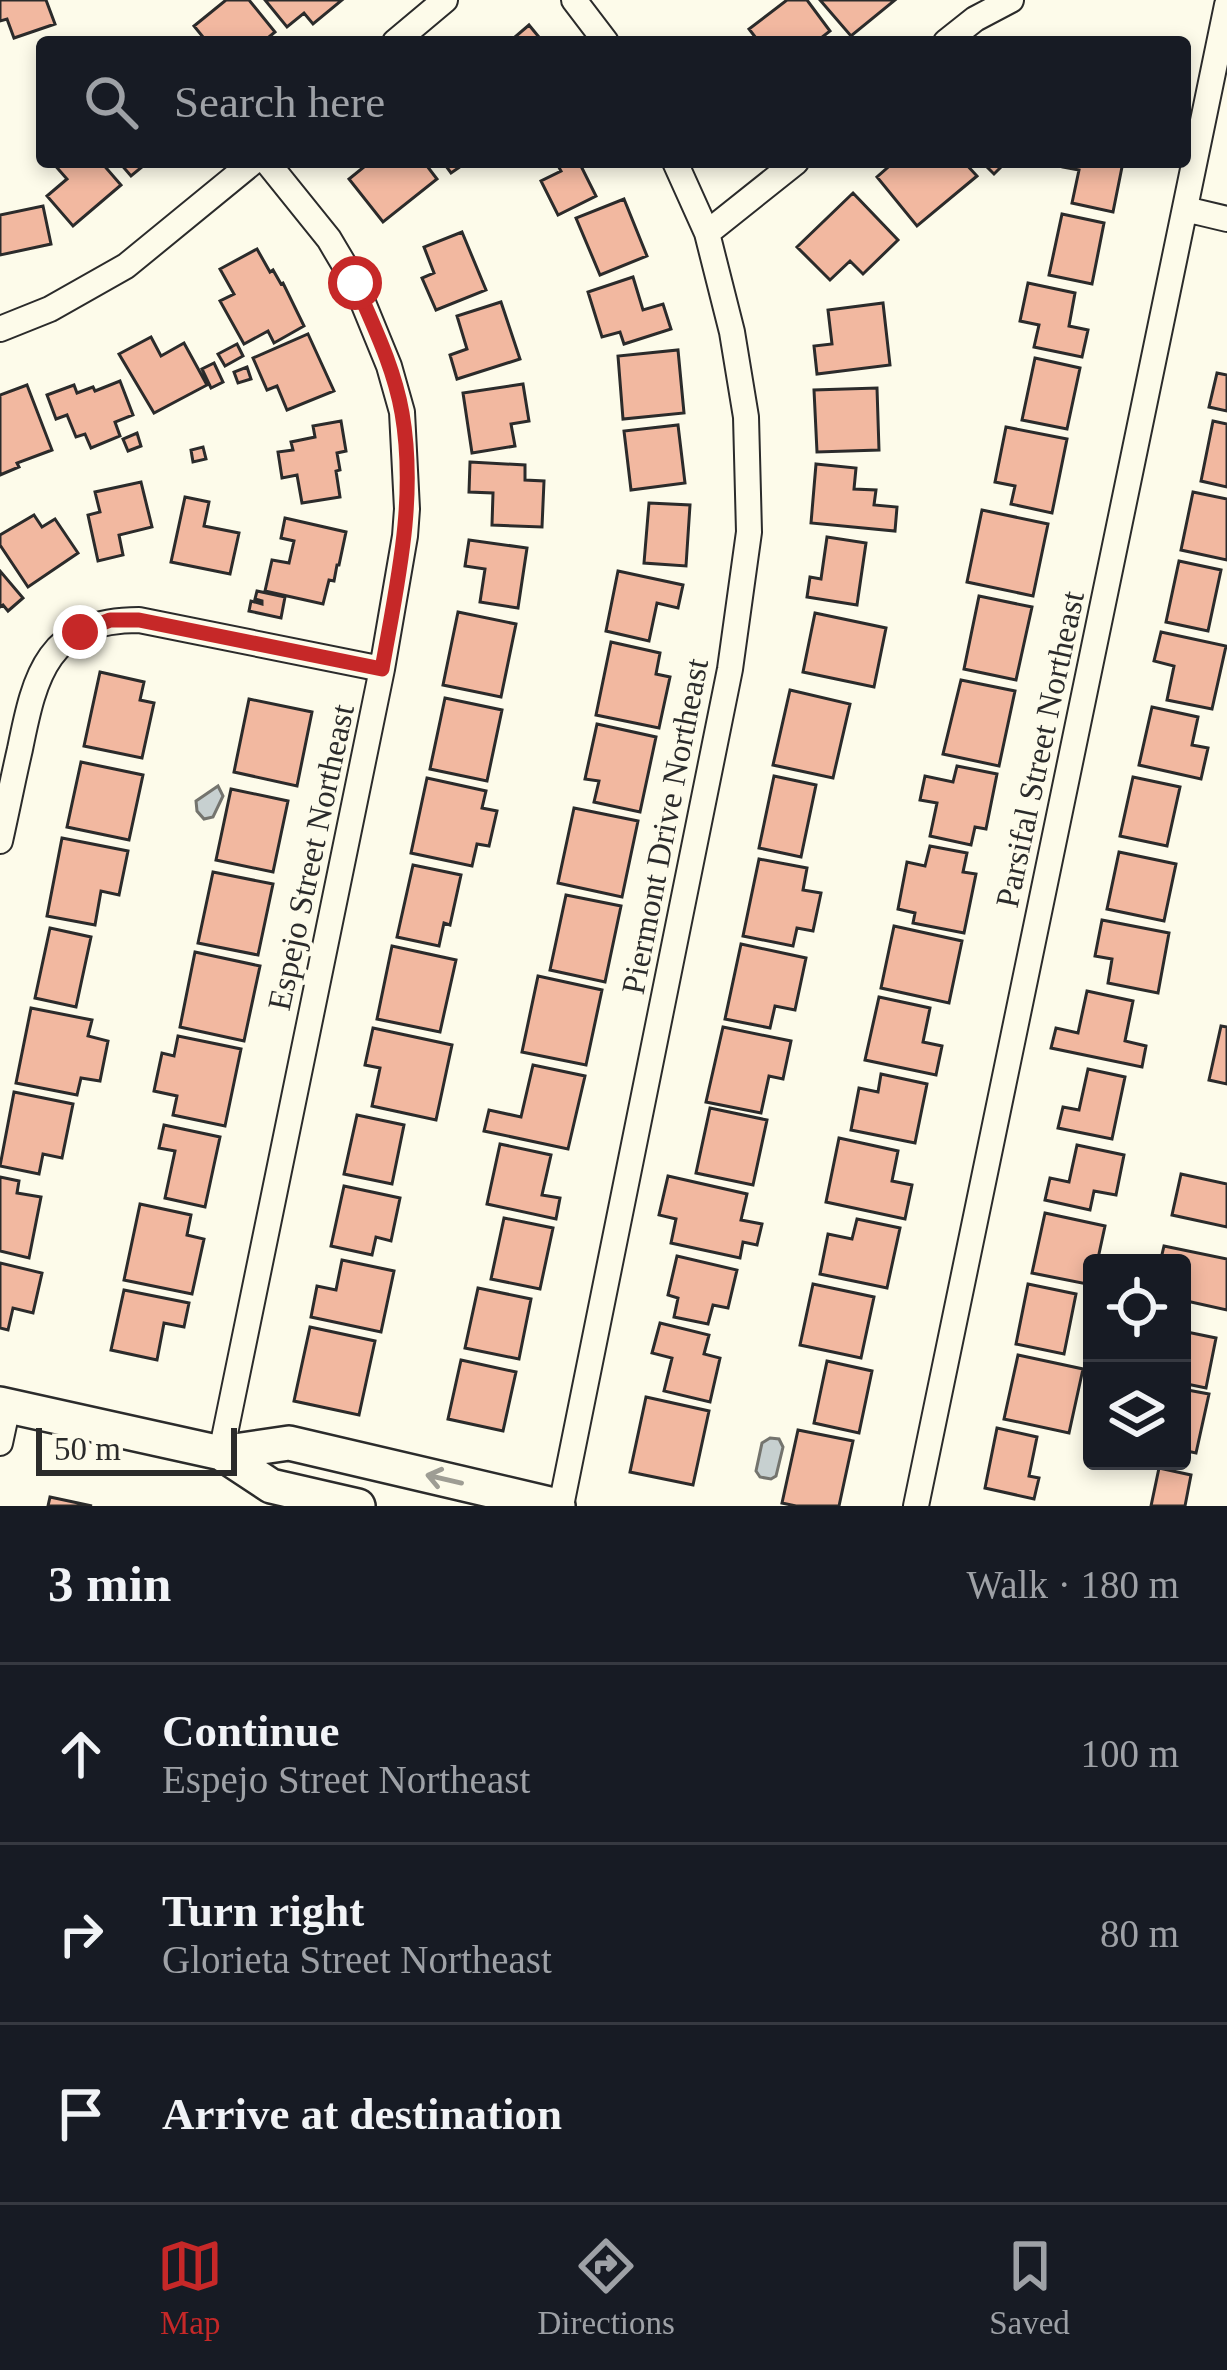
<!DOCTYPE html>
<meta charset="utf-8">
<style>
:root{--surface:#171b24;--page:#242831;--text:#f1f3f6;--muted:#9ea1a6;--line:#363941;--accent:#c62828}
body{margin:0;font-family:"Times New Roman",serif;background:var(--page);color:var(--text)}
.controls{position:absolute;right:36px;bottom:36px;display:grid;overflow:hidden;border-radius:12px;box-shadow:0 6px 18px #0003}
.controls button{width:108px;height:108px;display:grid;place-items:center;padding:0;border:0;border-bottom:3px solid var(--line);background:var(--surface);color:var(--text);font:60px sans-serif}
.scale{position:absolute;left:36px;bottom:30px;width:201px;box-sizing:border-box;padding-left:12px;border:6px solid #2b2b2b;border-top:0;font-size:33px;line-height:42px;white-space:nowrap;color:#2b2b2b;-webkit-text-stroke:9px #fdfbea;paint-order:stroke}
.stop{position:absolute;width:36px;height:36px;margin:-27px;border:9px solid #c62828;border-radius:50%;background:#fff}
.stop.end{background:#c62828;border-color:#fff;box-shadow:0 3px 12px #0008}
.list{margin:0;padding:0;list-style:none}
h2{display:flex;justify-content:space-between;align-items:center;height:156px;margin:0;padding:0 48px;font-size:51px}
h2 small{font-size:39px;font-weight:400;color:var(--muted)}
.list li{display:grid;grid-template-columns:78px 1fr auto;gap:36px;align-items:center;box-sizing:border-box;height:180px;padding:0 48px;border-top:3px solid var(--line)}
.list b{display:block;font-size:45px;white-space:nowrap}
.list p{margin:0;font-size:39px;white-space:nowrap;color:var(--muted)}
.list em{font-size:39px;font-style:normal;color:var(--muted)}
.icon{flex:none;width:66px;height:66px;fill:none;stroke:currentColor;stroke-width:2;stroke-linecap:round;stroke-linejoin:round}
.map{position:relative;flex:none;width:1227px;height:1506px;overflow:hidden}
.search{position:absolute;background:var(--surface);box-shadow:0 6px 18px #0003;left:36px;right:36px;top:36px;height:132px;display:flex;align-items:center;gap:30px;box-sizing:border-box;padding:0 42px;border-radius:12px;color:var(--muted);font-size:45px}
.sheet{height:696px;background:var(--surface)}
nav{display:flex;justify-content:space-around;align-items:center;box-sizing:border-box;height:168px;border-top:3px solid var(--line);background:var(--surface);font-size:33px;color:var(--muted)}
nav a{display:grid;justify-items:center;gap:6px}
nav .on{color:var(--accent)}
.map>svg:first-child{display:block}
</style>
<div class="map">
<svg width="1227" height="1506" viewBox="0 0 1227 1506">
<rect width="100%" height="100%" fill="#fdfbea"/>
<path fill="#c7d0d0" stroke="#74746e" stroke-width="3" d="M218,786l5,10 -10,21 -9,2 -7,-8 -1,-10z
M770,1438l9,1 4,8 -7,29 -5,3 -11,-2 -4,-6 6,-28z"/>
<path fill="#f2b8a0" stroke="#2b2b2b" stroke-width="3" d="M0,0h46l9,24 -41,14 -7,-19 -7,2z
M226,0h23l26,32 -12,10h-56l-13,-16z
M265,0h77l-29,24 -9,-11 -17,14z
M787,0h20l23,31 -14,11h-57l-10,-13z
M820,0h75l-44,36z
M529,25l14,17h-34z
M52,162h49l20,23 -48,41 -26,-30 20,-17z
M119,162h29l-17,14z
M370,162h54l13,17 -54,43 -34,-43z
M443,162h24l-16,11z
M556,162h23l17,34 -38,19 -17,-34 20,-10z
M894,162h70l13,14 -60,50 -40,-49z
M982,162h24l-12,12z
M1064,162h59l-10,50 -41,-9 7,-33 -16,-3z
M853,193l45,47 -35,34 -13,-13 -20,19 -33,-33z
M624,199l23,57 -47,19 -24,-57z
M43,206l8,38 -51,11v-40z
M1062,214l42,9 -12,61 -43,-9z
M462,232l24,58 -50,20 -14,-32 12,-5 -10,-26z
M257,249l13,23 3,-2 8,14 2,-1 21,43 -30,17 -6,-12 -24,13 -24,-43 14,-7 -14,-25z
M633,277l10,33 20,-6 8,25 -47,15 -4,-12 -18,5 -14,-45z
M1028,283l47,10 -6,33 19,4 -6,27 -48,-10 5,-22 -19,-4z
M501,302l19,57 -63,20 -7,-24 17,-6 -10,-33z
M883,303l7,62 -73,9 -3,-28 18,-2 -4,-34z
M308,334l26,57 -47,19 -10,-24 -10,4 -14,-32z
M151,337l10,19 23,-13 23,42 -53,28 -35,-59z
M237,344l6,12 -18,10 -7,-12z
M678,350l6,63 -61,6 -5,-63z
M1035,358l45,10 -13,61 -45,-9z
M214,363l9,19 -12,6 -9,-19z
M247,367l4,12 -13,4 -4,-11z
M1217,373l10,2v36l-18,-4z
M120,381l13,34 -18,7 5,14 -29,12 -6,-14 -9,3 -9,-22 -11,4 -9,-24 27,-10 3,8 16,-6 2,4z
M523,384l6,37 -18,3 4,22 -43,7 -9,-60z
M27,385l25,65 -35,13 2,4 -19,8v-80z
M877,388l2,62 -62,2 -3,-62z
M341,421l5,30 -9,2 3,17 -4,1 4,26 -38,6 -5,-28 -15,3 -4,-26 15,-2 -2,-8 24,-5 -2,-11z
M1213,421l14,3v63l-26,-6z
M678,425l7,58 -54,7 -7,-59z
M1006,427l61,12 -15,74 -41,-9 4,-18 -20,-4z
M137,433l4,13 -13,5 -5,-12z
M203,447l3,12 -13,3 -2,-12z
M470,462l55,3v15l19,1 -2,46 -50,-2 1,-32 -24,-1z
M816,464l40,4 -2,21 22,1 -2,15 23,2 -2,24 -84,-8z
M141,482l11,45 -33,8 4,20 -25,6 -10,-46 12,-3 -5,-20z
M1193,492l34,7v61l-46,-10z
M185,497l24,5 -5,24 35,7 -9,41 -59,-12z
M649,503l41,2 -4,61 -42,-3z
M982,510l66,14 -15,72 -66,-14z
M34,515l8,12 13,-8 23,34 -50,34 -28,-42v-10z
M285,518l61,14 -7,33h-2l-3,16 -5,-1 -6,24 -58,-13 7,-31 17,3 5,-22 -13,-3z
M827,537l39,6 -9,62 -50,-8 3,-20 11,2z
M469,540l58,8 -9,60 -38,-6 5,-33 -20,-3z
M1179,561l42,9 -13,61 -42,-9z
M0,571l23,27 -15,13 -5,-6 -3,2z
M618,571l65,14 -5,23 -21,-5 -8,38 -43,-10z
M257,591l28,6 -4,21 -32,-7 2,-10 11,3v-3l-7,-2z
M979,596l53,11 -16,73 -52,-11z
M458,612l58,12 -15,73 -58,-12z
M815,613l71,15 -12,59 -71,-15z
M1161,632l65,14 -14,63 -45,-9 7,-34 -20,-5z
M611,642l49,11 -4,21 14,3 -11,51 -63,-13z
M100,672l44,10 -4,18 14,3 -12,55 -58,-12z
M961,680l54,11 -16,75 -56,-12z
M790,690l60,14 -17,74 -60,-13z
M445,698l57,12 -15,71 -57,-12z
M249,699l63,13 -15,74 -63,-14z
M1152,707l46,10 -6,28 16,3 -7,31 -62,-14z
M597,724l59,13 -16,75 -46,-10 5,-21 -14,-2z
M81,762l62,13 -14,65 -62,-13z
M957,766l40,8 -11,55 -11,-2 -4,18 -41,-9 7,-33 -17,-3 5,-24 28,6z
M774,776l42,9 -15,72 -42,-9z
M1133,777l47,10 -13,59 -47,-10z
M427,778l59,13 -4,17 15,3 -8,35 -12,-2 -5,22 -61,-13z
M231,789l57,12 -15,71 -57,-12z
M574,808l64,13 -16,76 -64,-14z
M62,838l66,13 -9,44 -18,-4 -6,34 -48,-9z
M930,846l37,7 -4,19 13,2 -12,59 -51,-10 2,-10 -17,-4 9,-47 18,4z
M1119,852l57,12 -12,57 -57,-12z
M759,859l48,9 -4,22 18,3 -8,38 -16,-3 -4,18 -50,-10z
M413,865l48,10 -11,50 -6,-2 -5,23 -42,-9z
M213,872l60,12 -15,71 -60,-12z
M566,895l55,11 -16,76 -55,-12z
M1102,920l67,13 -11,60 -50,-10 4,-24 -17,-3z
M894,926l68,15 -13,62 -68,-15z
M50,928l41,9 -15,70 -41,-9z
M741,944l65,14 -11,52 -20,-4 -5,22 -45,-9z
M392,946l64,14 -16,72 -63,-13z
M195,952l65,14 -16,75 -64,-14z
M538,976l64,14 -16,75 -64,-13z
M1087,991l46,10 -8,40 21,5 -4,21 -91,-19 5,-20 22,5z
M879,997l51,11 -7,34 19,4 -6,29 -71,-15z
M31,1008l61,12 -4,16 20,5 -8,40 -19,-3 -4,17 -61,-12z
M1221,1026l6,1v57l-18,-4z
M723,1027l68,14 -8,38 -14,-3 -8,37 -55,-11z
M373,1028l79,17 -16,75 -64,-14 8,-38 -15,-3z
M178,1036l63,13 -16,77 -52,-11 4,-19 -23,-5 8,-38 12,3z
M533,1065l52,11 -17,73 -84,-18 5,-21 32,7z
M1088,1069l37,8 -13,62 -54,-11 5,-21 16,3z
M881,1074l46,10 -12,59 -64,-13 8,-42 19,4z
M14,1092l59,12 -11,54 -19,-4 -4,20 -39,-8z
M710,1108l57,12 -14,65 -57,-12z
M357,1115l47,10 -12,59 -48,-10z
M164,1125l56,12 -15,70 -40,-9 10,-47 -16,-3z
M839,1138l59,13 -6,30 20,4 -7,34 -79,-17z
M500,1144l51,11 -9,40 18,3 -4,21 -69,-15z
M1077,1145l47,10 -8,40 -22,-4 -4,19 -45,-10 5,-22 19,4z
M1181,1174l46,10v43l-55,-12z
M668,1176l79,18 -6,26 21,4 -5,21 -14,-3 -3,16 -69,-15 5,-24 -17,-4z
M0,1177l19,4 -2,12 24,4 -12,61 -29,-7z
M344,1186l56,12 -9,43 -15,-4 -4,18 -41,-9z
M140,1204l51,11 -4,20 17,4 -12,55 -68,-14z
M1045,1213l60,13 -8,37h-5v22l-60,-12z
M504,1218l49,10 -13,61 -49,-10z
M857,1219l43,9 -13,60 -67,-14 8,-40 24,5z
M1164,1246l63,13v51l-45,-10v-37h-22z
M677,1256l60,14 -9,38 -15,-3 -5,19 -34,-7 4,-19 -10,-3z
M342,1260l52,11 -13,61 -70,-15 6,-31 19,4z
M0,1263l42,10 -9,40 -20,-5 -5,22 -8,-2z
M813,1284l61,13 -13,61 -61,-13z
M1028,1284l48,10 -12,60 -48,-10z
M478,1288l53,11 -12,60 -54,-11z
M124,1290l65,13 -5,24 -20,-4 -7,37 -46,-10z
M660,1323l49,12 -5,19 16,4 -10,44 -46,-11 8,-33 -20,-5z
M310,1327l65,14 -16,74 -65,-14z
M1182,1331l34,7 -10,50 -24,-5z
M1018,1355l65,14 -14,64 -65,-14z
M461,1360l55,12 -13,59 -55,-12z
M827,1361l45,10 -13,62 -45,-10z
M1182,1389l27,5 -13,59 -14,-3z
M646,1397l63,14 -16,74 -63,-13z
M997,1428l40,9 -8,39 10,2 -5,21 -49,-11z
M798,1430l55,11 -14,65h-43l-14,-3z
M1159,1468l32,7 -6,31h-34z
M50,1497l42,9h-44z"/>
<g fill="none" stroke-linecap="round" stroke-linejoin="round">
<g stroke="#2b2b2b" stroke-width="28">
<path id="street" d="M574,0l32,42
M395,42l50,-42
M946,42l29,-23 36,-19
M1185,209l42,10
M707,233l89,-71
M0,329l50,-20 76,-43 127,-104
M0,841c7,-31 13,-62 20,-92 15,-75 28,-129 119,-129l243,49
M0,1443l8,-37
M221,1453l161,-784 23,-133 2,-27 -5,-97 -13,-46 -34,-83 -26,-44 -62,-77
M561,1506l169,-837 19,-137 -3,-115 -14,-85 -25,-99 -32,-71
M916,1506l311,-1501"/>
</g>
<g stroke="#2b2b2b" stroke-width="38">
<path id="secondary" d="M0,1404l221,49 68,-10 269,63
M221,1453l50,33 87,20"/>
</g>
<use href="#street" stroke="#fdfbea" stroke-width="24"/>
<use href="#secondary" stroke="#fdfbea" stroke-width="33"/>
</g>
<defs><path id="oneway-shaft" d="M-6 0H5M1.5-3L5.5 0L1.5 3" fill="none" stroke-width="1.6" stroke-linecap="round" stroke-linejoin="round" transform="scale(3)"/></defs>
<use stroke="#9e9d94" href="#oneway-shaft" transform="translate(444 1479) rotate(-167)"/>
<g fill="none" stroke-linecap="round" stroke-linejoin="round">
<path stroke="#c62828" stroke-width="15" d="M80,632l30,-12h29l243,49c15,-85 35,-170 20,-256 -8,-46 -29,-88 -47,-130"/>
</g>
<g text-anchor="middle" stroke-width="9" stroke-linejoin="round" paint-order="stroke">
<g font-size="33" fill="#2b2b2b" stroke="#fdfbea">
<text transform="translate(1039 749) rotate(-78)" y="12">Parsifal Street Northeast</text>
<text transform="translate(664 826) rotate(-79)" y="12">Piermont Drive Northeast</text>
<text transform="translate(310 857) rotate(-78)" y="12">Espejo Street Northeast</text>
</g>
</g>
</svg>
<div class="controls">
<button><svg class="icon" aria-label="locate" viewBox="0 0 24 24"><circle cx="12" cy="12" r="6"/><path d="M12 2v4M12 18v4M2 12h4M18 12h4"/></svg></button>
<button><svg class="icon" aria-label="layers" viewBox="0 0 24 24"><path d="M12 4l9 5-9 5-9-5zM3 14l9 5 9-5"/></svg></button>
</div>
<div class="scale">50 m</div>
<div class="stop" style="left:355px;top:283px"></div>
<div class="stop end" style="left:80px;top:632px"></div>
<div class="search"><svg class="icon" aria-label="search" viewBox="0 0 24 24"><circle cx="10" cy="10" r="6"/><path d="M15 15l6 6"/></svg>Search here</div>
</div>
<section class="sheet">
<h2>3 min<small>Walk · 180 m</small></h2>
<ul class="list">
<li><svg class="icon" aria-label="ahead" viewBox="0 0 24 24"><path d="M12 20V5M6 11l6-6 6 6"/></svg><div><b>Continue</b><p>Espejo Street Northeast</p></div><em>100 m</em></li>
<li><svg class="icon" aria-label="right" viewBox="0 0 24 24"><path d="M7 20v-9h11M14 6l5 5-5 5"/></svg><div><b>Turn right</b><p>Glorieta Street Northeast</p></div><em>80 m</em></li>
<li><svg class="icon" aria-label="arrive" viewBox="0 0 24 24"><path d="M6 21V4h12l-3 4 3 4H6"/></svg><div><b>Arrive at destination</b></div></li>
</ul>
</section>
<nav>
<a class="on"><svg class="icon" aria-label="map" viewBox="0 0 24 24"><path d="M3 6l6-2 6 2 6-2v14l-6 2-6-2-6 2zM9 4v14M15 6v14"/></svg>Map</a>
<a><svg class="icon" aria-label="directions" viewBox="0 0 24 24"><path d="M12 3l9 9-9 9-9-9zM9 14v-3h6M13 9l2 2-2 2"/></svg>Directions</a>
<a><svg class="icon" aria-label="saved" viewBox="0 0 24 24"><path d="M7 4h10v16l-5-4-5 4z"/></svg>Saved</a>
</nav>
